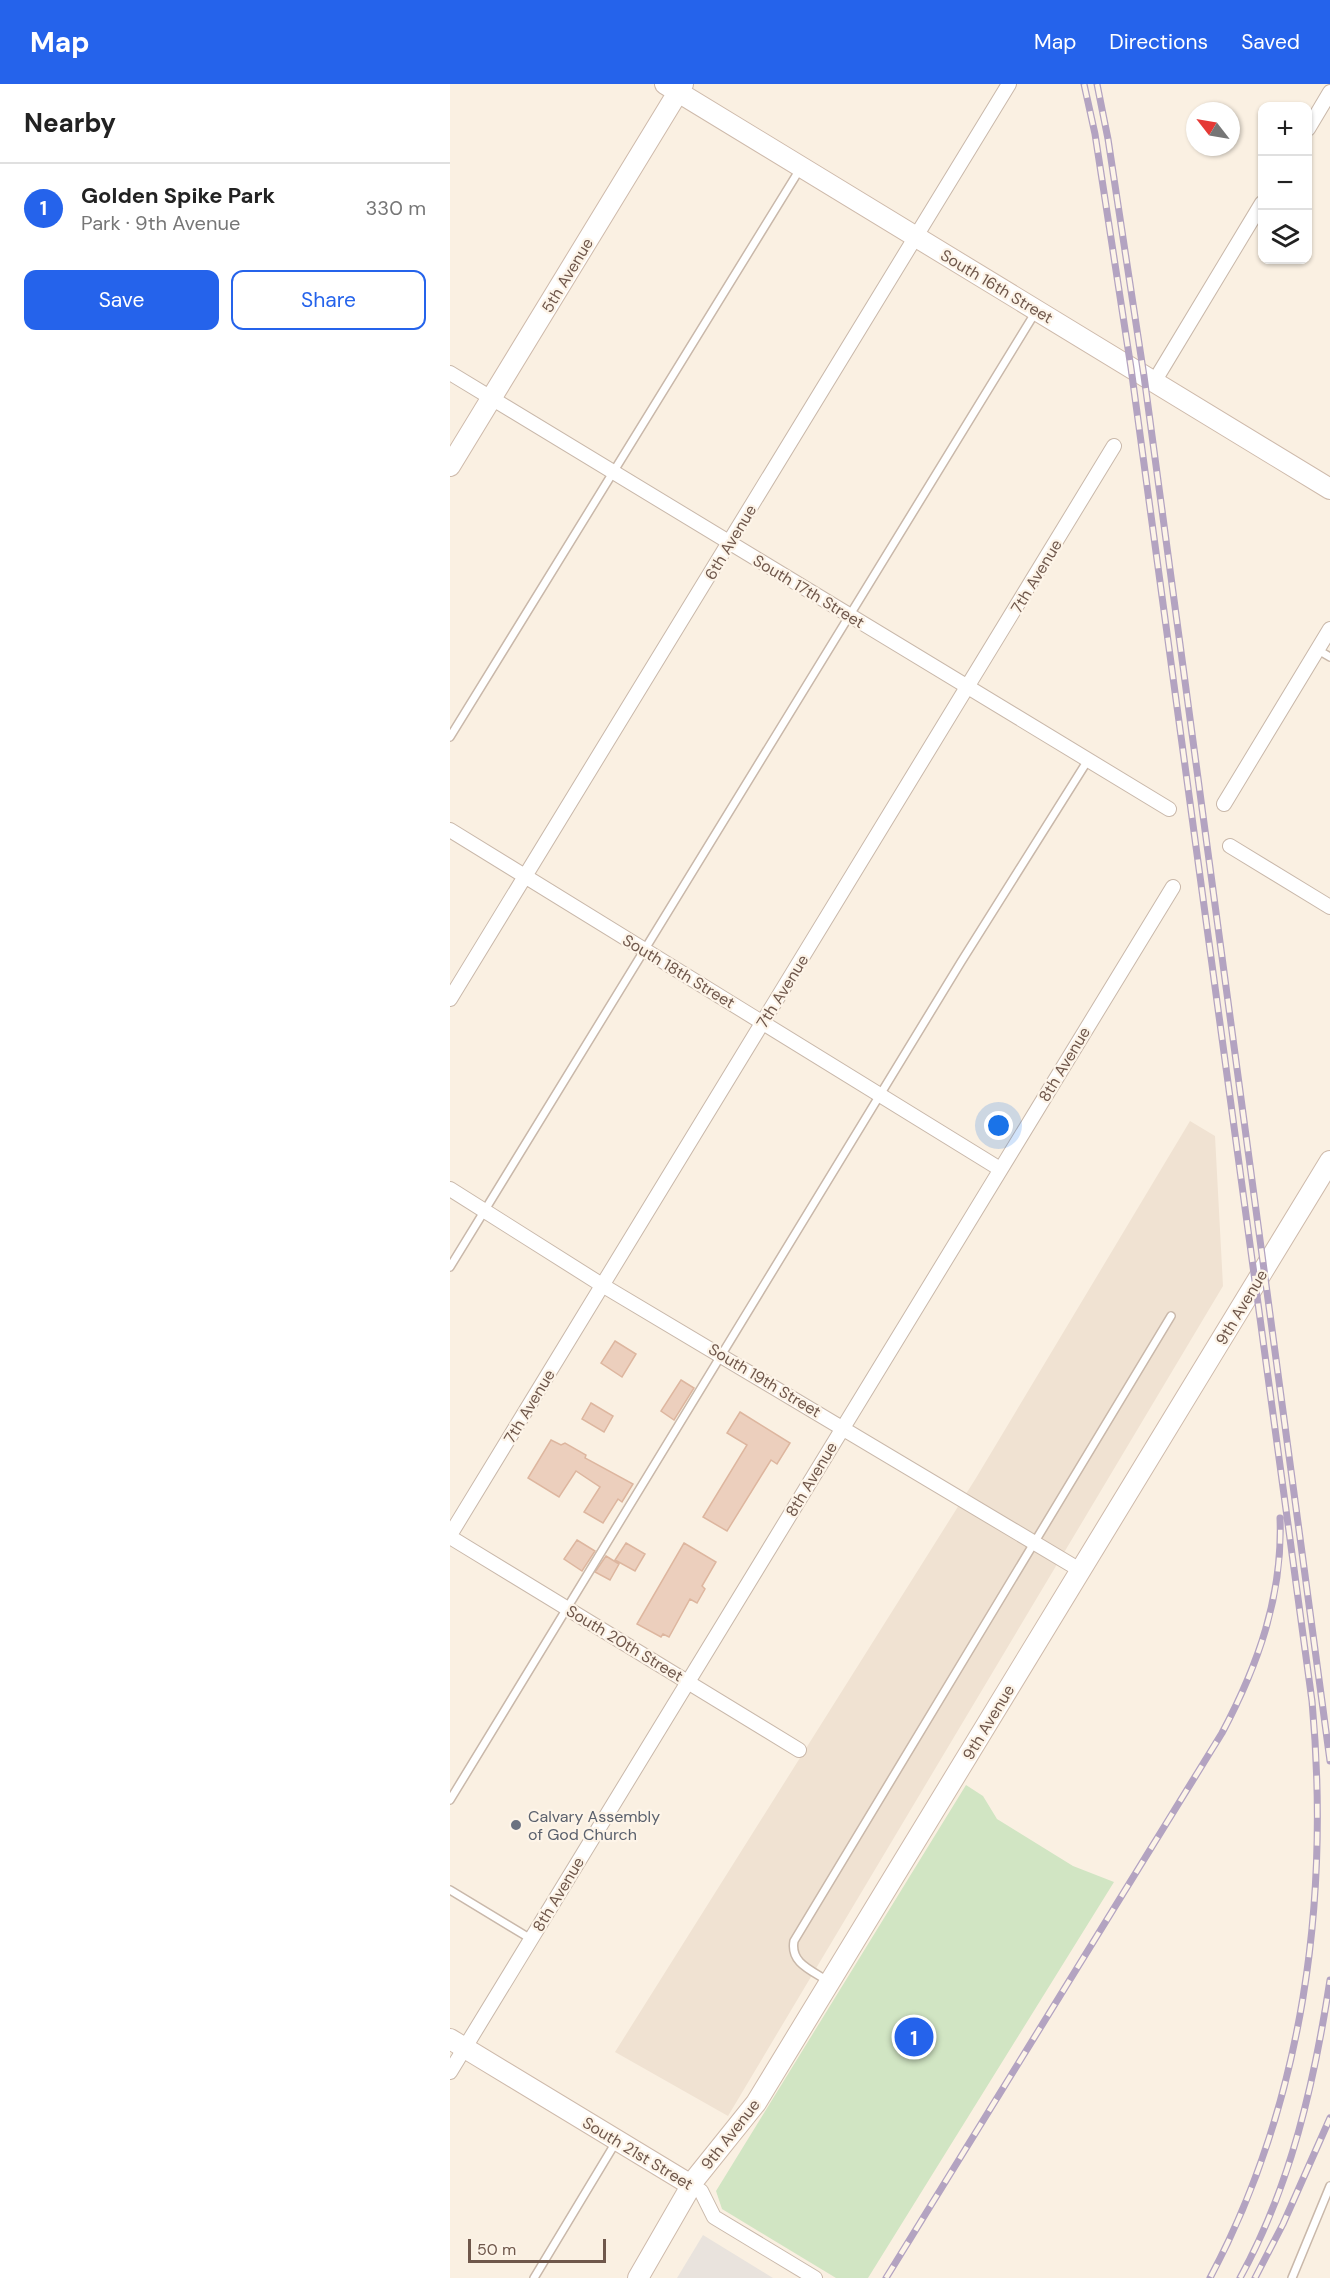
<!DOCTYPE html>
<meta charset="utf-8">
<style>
:root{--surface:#fff;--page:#f2f2f2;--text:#222;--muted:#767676;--line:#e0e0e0;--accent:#2563eb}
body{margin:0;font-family:"DM Sans",sans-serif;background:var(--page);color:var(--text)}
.controls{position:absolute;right:18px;top:18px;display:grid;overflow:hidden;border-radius:12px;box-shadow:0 2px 4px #0004}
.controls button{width:54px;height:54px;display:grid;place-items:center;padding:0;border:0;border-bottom:2px solid var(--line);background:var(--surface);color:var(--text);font:30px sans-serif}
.compass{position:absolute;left:736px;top:18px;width:54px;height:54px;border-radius:50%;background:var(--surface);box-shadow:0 2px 4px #0004;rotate:301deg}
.scale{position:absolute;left:18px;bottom:15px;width:138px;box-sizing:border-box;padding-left:6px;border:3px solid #6f574b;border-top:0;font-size:16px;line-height:21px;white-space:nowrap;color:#6f574b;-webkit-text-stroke:4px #fdf4e8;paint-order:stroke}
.you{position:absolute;left:549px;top:1042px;width:21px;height:21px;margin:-15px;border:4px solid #fff;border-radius:50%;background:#1a73e8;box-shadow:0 0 0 9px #1a73e833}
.badge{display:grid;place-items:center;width:39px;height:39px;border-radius:50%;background:var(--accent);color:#fff;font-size:20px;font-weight:700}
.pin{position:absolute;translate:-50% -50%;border:3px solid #fff;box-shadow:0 2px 6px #0006}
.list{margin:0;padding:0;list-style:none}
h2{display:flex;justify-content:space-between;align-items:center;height:78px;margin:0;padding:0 24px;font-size:26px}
h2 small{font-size:20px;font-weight:400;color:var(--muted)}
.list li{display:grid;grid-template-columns:39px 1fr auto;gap:18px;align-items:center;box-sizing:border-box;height:90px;padding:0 24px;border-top:2px solid var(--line)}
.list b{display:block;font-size:22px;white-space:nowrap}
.list p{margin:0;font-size:20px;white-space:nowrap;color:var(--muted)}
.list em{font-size:20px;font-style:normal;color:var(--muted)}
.actions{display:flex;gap:12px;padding:18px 24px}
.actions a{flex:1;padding:14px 0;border:2px solid var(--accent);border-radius:12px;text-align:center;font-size:21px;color:var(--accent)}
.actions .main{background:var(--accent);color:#fff}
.icon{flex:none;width:33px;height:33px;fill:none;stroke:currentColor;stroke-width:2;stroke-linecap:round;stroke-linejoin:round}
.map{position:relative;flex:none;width:880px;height:2194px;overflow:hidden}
header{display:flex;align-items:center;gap:36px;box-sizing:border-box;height:84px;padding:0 30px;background:var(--accent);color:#fff}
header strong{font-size:28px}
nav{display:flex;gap:33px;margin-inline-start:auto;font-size:21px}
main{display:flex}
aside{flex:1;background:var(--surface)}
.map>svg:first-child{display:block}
</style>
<header>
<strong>Map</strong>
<nav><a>Map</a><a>Directions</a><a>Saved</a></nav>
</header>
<main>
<aside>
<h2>Nearby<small></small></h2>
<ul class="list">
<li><span class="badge">1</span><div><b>Golden Spike Park</b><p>Park · 9th Avenue</p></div><em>330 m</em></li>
</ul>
<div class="actions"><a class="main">Save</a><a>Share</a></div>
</aside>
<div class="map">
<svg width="880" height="2194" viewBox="0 0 880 2194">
<rect width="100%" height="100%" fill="#faf0e2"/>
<path fill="#f0e2d2" d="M740,1037l25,15 8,150 -495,830 -113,-64 361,-574z"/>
<path fill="#e9e3dd" d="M253,2151l70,43h-96z"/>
<path fill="#d1e5c3" d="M516,1701l17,11 14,23 76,47 41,16 -246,396h-32l-114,-69 -6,-18z"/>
<path fill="#eccfbd" stroke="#ddb69f" stroke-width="1.5" d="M165,1257l21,13 -14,23 -21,-14z
M231,1296l13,8 -20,32 -13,-9z
M141,1319l22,13 -9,16 -22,-13z
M290,1328l50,31 -13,21 -6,-4 -44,71 -24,-14 44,-72 -20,-12z
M101,1356l10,5 4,-2 21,12 -1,3 48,26 -11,18 -4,-3 -15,24 -19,-11 16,-25 -24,-16 -17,26 -31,-19z
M127,1456l18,11 -13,20 -18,-12z
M176,1459l19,11 -10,17 -20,-11z
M234,1459l32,19 -14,24 3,3 -8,14 -7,-4 -21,38 -6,-3 -2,3 -24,-13z
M156,1472l13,8 -9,16 -15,-8z"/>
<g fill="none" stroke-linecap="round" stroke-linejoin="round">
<g stroke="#c9b8aa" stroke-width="10">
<path id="lane" d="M868,566l12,7
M0,653l350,-568
M0,1183l585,-954
M0,1716l511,-838 127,-202
M0,1806l81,49
M378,1897c-17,-11 -38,-18 -34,-40l377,-625
M84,2194l82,-136
M842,2194l38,-92"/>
</g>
<g stroke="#c9b8aa" stroke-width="16">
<path id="street" d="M858,45l22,-37
M0,289l719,436
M704,298l108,-179
M774,720l106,-175
M0,746l550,339
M780,762l100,61
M0,915l559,-915
M0,1105l152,96 478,285
M0,1451l664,-1089
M0,1453l349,213
M0,1988l723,-1185
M241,2101l10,6 13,26 101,61"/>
</g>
<g stroke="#cebaab" stroke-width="22">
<path id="secondary" d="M215,0l665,405
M0,382l233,-382
M0,1955l241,146
M188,2194l57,-99 61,-76 574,-942"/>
</g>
<use href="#lane" stroke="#fff" stroke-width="7"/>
<use href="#street" stroke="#fff" stroke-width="14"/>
<use href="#secondary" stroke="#fff" stroke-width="20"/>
<g stroke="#b3a3c1" stroke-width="7">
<path id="rail" d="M634,0l11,50 36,234 181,1333c18,198 -8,400 -102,577
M647,0l11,55 36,237 186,1385
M436,2194l336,-545c36,-68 61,-137 58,-215
M790,2194c51,-93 74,-194 90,-298
M805,2194l28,-54 47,-106"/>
</g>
<use href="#rail" stroke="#fdf4e8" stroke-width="4.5" stroke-dasharray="14" stroke-linecap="butt"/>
</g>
<circle fill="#6b7280" stroke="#fdf4e8" stroke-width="2" cx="66" cy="1741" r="6"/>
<g text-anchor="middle" stroke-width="4.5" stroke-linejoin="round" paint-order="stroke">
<g font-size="16" fill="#6f574b" stroke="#fdf4e8">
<text transform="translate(117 191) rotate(-59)" y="6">5th Avenue</text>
<text transform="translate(547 202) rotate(31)" y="6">South 16th Street</text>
<text transform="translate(280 458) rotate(-59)" y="6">6th Avenue</text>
<text transform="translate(586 492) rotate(-59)" y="6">7th Avenue</text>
<text transform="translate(359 507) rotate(31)" y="6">South 17th Street</text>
<text transform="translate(229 887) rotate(31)" y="6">South 18th Street</text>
<text transform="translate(332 907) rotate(-58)" y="6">7th Avenue</text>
<text transform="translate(614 980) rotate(-59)" y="6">8th Avenue</text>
<text transform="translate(791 1223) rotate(-59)" y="6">9th Avenue</text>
<text transform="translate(315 1296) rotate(31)" y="6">South 19th Street</text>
<text transform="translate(79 1322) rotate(-59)" y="6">7th Avenue</text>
<text transform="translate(361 1395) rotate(-59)" y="6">8th Avenue</text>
<text transform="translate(175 1559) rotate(31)" y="6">South 20th Street</text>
<text transform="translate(538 1638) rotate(-59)" y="6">9th Avenue</text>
<text transform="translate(108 1810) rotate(-59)" y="6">8th Avenue</text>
<text transform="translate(280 2050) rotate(-52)" y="6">9th Avenue</text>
<text transform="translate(188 2069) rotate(31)" y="6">South 21st Street</text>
</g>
<g font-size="16" fill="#5b616d" stroke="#fdf4e8" text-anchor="start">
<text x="78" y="1738">Calvary Assembly<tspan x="78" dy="18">of God Church</tspan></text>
</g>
</g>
</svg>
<div class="controls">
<button>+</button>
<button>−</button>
<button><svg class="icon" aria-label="layers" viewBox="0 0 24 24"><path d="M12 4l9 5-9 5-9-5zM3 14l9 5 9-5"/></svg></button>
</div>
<svg class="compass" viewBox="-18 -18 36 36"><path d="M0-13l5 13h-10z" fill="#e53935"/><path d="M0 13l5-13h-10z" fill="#767676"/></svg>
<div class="scale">50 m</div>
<div class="you"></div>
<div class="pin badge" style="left:464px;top:1953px">1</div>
</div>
</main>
